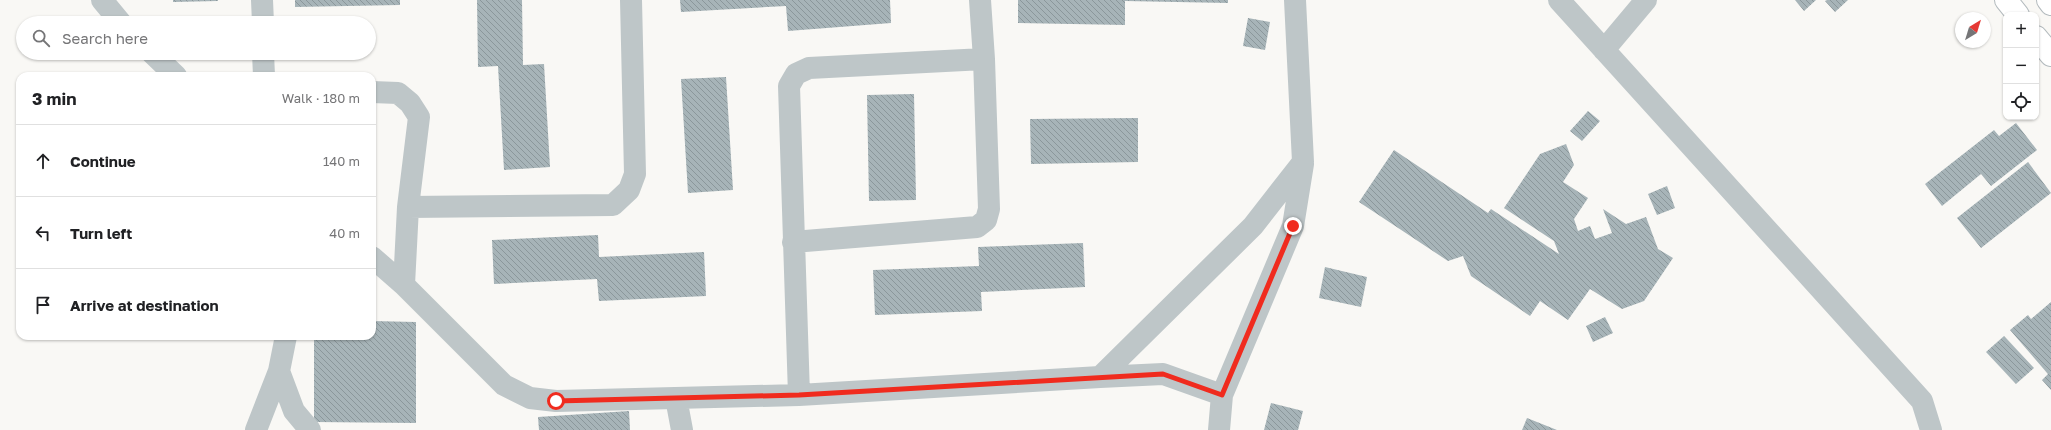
<!DOCTYPE html>
<meta charset="utf-8">
<style>
:root{--surface:#fff;--page:#f6f6f6;--text:#202124;--muted:#757577;--line:#e0e0e0}
body{margin:0;font-family:"Golos Text",sans-serif;background:var(--page);color:var(--text)}
.controls{position:absolute;right:12px;top:12px;display:grid;overflow:hidden;border-radius:8px;box-shadow:0 1px 3px #0004}
.controls button{width:36px;height:36px;display:grid;place-items:center;padding:0;border:0;border-bottom:1px solid var(--line);background:var(--surface);color:var(--text);font:20px sans-serif}
.compass{position:absolute;left:1955px;top:12px;width:36px;height:36px;border-radius:50%;background:var(--surface);box-shadow:0 1px 3px #0004;rotate:38deg}
.stop{position:absolute;width:12px;height:12px;margin:-9px;border:3px solid #f02b1e;border-radius:50%;background:#fff}
.stop.end{background:#f02b1e;border-color:#fff;box-shadow:0 1px 4px #0008}
.list{margin:0;padding:0;list-style:none}
h2{display:flex;justify-content:space-between;align-items:center;height:52px;margin:0;padding:0 16px;font-size:17px}
h2 small{font-size:13px;font-weight:400;color:var(--muted)}
.list li{display:grid;grid-template-columns:26px 1fr auto;gap:12px;align-items:center;box-sizing:border-box;height:72px;padding:0 16px;border-top:1px solid var(--line)}
.list b{display:block;font-size:15px;white-space:nowrap}
.list em{font-size:13px;font-style:normal;color:var(--muted)}
.icon{flex:none;width:22px;height:22px;fill:none;stroke:currentColor;stroke-width:2;stroke-linecap:round;stroke-linejoin:round}
.map{position:relative;flex:none;width:2051px;height:430px;overflow:hidden}
.search{position:absolute;background:var(--surface);box-shadow:0 1px 3px #0004;left:16px;top:16px;width:360px;height:44px;display:flex;align-items:center;gap:10px;box-sizing:border-box;padding:0 14px;border-radius:22px;color:var(--muted);font-size:15px}
.panel{position:absolute;background:var(--surface);box-shadow:0 1px 3px #0004;left:16px;top:72px;width:360px;height:268px;border-radius:12px}
.map>svg:first-child{display:block}
</style>
<div class="map">
<svg width="2051" height="430" viewBox="0 0 2051 430">
<defs>
<pattern id="building-back-hatch" width="6" height="6" patternUnits="userSpaceOnUse"><rect width="6" height="6" fill="#a7b4b8"/><path d="M-1 5l2 2M0 0l6 6M5-1l2 2" fill="none" stroke="#8b979b"/></pattern>
</defs>
<rect width="100%" height="100%" fill="#f9f8f5"/>
<path fill="url(#building-back-hatch)" d="M173,0h45v1l-45,1z
M295,0h105v5l-105,2z
M477,0h45l1,65 21,-1 6,103 -46,3 -6,-104 -20,1z
M680,0h210l1,23 -103,8 -2,-25 -105,6z
M1018,0h210v3l-103,-2v24l-107,-2z
M1795,0h21l-12,11z
M1827,0h21l-13,12 -10,-11z
M1248,18l22,4 -5,28 -22,-4z
M726,77l7,113 -45,3 -7,-114z
M914,94l2,106 -47,1 -2,-106z
M1588,111l12,10 -18,20 -12,-10z
M1138,118v44l-107,2 -1,-45z
M2016,123l21,27 -46,36 -10,-12 -39,32 -17,-22 69,-54 5,6z
M1566,144l8,21 -11,17 25,16 -14,21 4,12 12,-5 5,13 17,-6 -9,-24 23,15 20,-7 12,32 15,9 -29,43 -22,8 -32,-20 -22,31 -28,-19 -10,15 -59,-40 -8,-20 -15,5 -89,-59 35,-52 94,63 3,-4 68,45 -5,-13 -50,-33 36,-54z
M2028,162l23,31 -70,55 -24,-30z
M1667,186l8,22 -18,7 -9,-21z
M598,235l1,22 105,-5 2,44 -107,5 -2,-22 -103,5 -2,-44z
M1083,243l2,44 -104,5 1,19 -107,4 -2,-45 106,-4 -1,-19z
M1325,267l42,10 -6,30 -42,-9z
M2051,302v88l-9,-10 6,-6 -38,-44 18,-15 3,4z
M1605,317l8,16 -20,9 -7,-16z
M372,321l44,1v101l-102,-1v-86h58z
M2004,336l30,32 -18,16 -30,-32z
M1271,403l32,8 -5,19h-34z
M629,411l1,19h-91l-1,-13z
M1527,418l30,12h-35z"/>
<g fill="none" stroke-linecap="round" stroke-linejoin="round">
<g stroke="#b4bbbe" stroke-width="24">
<path id="primary" d="M2006,0l12,15
M2048,0l3,4
M2036,37l15,18"/>
</g>
<path stroke="#bec6c8" stroke-width="22" d="M102,0l19,23
M262,0l1,23
M1559,0l363,401 9,29
M1604,50l42,-50
M152,53l24,23
M263,53l1,23
M372,92l26,1 12,10 9,14 -11,90
M793,242l184,-15 9,-7 3,-11 -5,-150
M372,257l32,28 100,100 26,13 26,3 243,-6 301,-18 153,-151 50,-64 -8,-162
M404,285l4,-78 205,-2 16,-15 6,-16 -4,-174
M279,371l15,40 16,19
M1100,377l63,-3 59,21
M799,395l-10,-309 7,-12 13,-6 175,-9 -4,-59
M676,398l6,32
M256,430l23,-59 7,-35
M1219,430l3,-35 71,-169 10,-62"/>
<use href="#primary" stroke="#fff" stroke-width="22"/>
</g>
<g fill="none" stroke-linecap="round" stroke-linejoin="round">
<path stroke="#f02b1e" stroke-width="5" d="M556,401l243,-6 364,-21 59,21 71,-169"/>
</g>
</svg>
<div class="controls">
<button>+</button>
<button>−</button>
<button><svg class="icon" aria-label="locate" viewBox="0 0 24 24"><circle cx="12" cy="12" r="6"/><path d="M12 2v4M12 18v4M2 12h4M18 12h4"/></svg></button>
</div>
<svg class="compass" viewBox="-18 -18 36 36"><path d="M0-13l5 13h-10z" fill="#e53935"/><path d="M0 13l5-13h-10z" fill="#757577"/></svg>
<div class="stop" style="left:556px;top:401px"></div>
<div class="stop end" style="left:1293px;top:226px"></div>
<div class="search"><svg class="icon" aria-label="search" viewBox="0 0 24 24"><circle cx="10" cy="10" r="6"/><path d="M15 15l6 6"/></svg>Search here</div>
<section class="panel">
<h2>3 min<small>Walk · 180 m</small></h2>
<ul class="list">
<li><svg class="icon" aria-label="ahead" viewBox="0 0 24 24"><path d="M12 20V5M6 11l6-6 6 6"/></svg><div><b>Continue</b></div><em>140 m</em></li>
<li><svg class="icon" aria-label="left" viewBox="0 0 24 24"><path d="M17 20v-9H6M10 6l-5 5 5 5"/></svg><div><b>Turn left</b></div><em>40 m</em></li>
<li><svg class="icon" aria-label="arrive" viewBox="0 0 24 24"><path d="M6 21V4h12l-3 4 3 4H6"/></svg><div><b>Arrive at destination</b></div></li>
</ul>
</section>
</div>
